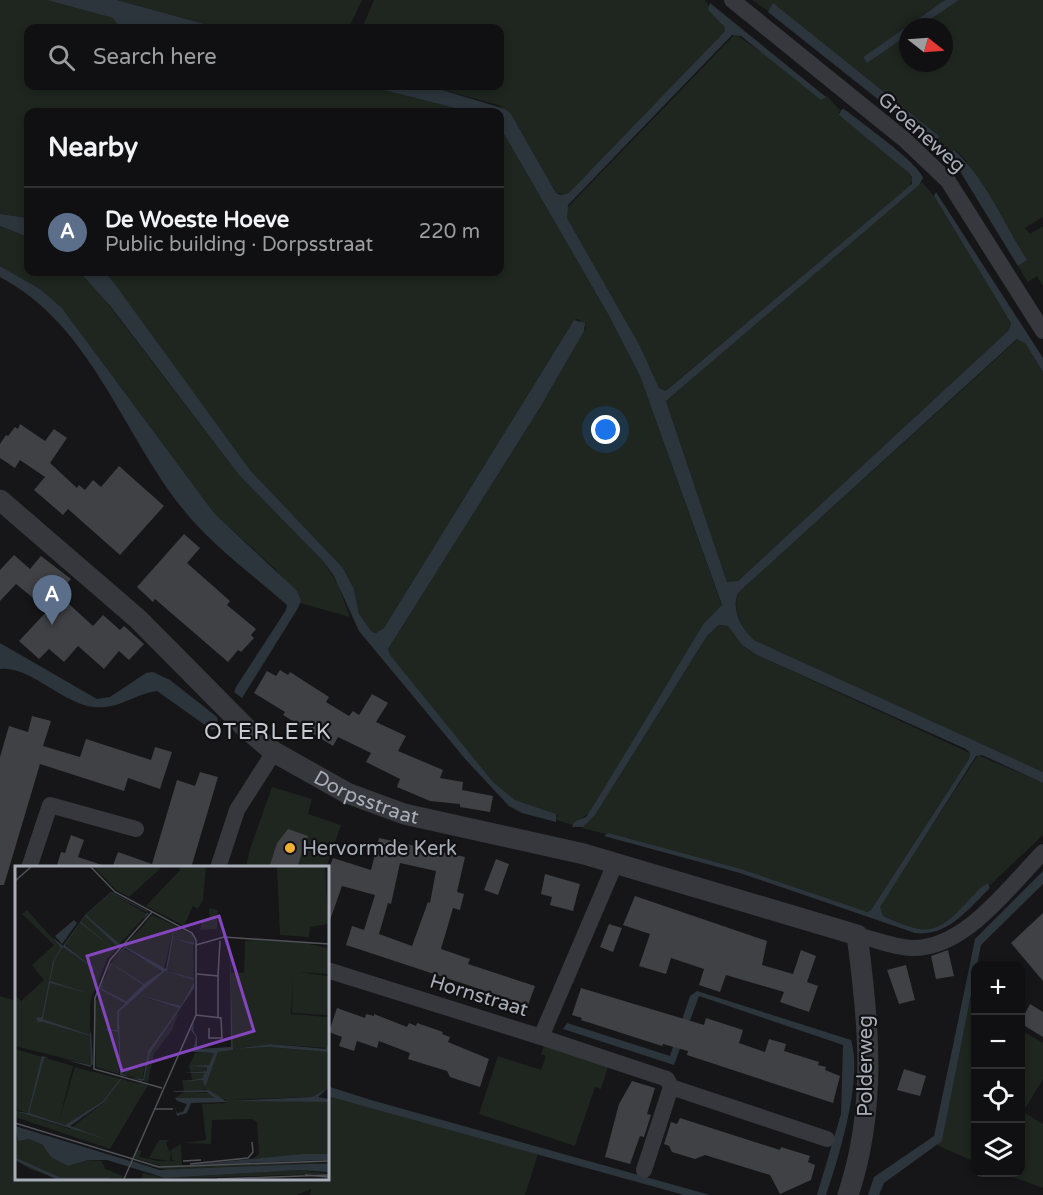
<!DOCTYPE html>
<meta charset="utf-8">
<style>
:root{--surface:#101012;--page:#1e1e20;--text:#f1f3f6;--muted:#9c9d9f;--line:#303032;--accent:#8c9099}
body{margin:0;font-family:"Varela Round",sans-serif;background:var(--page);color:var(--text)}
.controls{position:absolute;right:18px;bottom:18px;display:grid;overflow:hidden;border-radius:12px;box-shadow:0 3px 9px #0003}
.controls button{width:54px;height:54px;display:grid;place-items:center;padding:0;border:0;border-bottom:2px solid var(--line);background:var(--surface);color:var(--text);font:30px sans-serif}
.compass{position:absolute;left:899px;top:18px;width:54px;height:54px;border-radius:50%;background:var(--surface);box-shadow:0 3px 9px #0003;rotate:107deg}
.you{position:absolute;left:606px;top:430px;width:21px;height:21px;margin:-15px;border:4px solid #fff;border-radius:50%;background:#1a73e8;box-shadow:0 0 0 9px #1a73e833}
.badge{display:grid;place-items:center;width:39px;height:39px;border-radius:50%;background:var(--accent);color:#fff;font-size:20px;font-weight:700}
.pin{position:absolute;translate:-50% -50px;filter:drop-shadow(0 2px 3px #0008)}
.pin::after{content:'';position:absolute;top:32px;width:21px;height:18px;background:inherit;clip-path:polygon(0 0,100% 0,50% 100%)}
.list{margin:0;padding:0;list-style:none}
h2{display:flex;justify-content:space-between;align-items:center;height:78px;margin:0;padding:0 24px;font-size:26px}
h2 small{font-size:20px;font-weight:400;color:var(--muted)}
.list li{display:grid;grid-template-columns:39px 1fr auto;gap:18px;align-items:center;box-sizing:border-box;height:90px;padding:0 24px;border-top:2px solid var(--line)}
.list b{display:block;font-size:22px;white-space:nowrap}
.list p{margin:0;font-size:20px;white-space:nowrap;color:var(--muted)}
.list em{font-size:20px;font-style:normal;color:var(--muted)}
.icon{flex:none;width:33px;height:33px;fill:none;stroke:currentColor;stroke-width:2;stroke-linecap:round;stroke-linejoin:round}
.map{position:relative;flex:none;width:1043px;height:1195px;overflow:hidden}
.search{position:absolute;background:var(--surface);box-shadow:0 3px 9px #0003;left:24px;top:24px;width:480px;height:66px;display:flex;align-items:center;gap:15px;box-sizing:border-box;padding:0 21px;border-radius:12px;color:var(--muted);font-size:22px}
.panel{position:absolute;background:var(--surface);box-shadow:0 3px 9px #0003;left:24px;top:108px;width:480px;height:168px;border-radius:12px}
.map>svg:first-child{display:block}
</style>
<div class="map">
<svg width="1043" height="1195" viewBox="0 0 1043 1195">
<rect width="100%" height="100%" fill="#161618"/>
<path fill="#1e261f" d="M0,0h47l66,18 7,10h-92v58h340l103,26h-443v106l-28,-4z
M117,0h245l-13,28h-130z
M374,0h331l19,26 1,5 -156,163 -13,-1 -45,-79 -13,-9 -69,-19h71v-58h-138z
M752,0h193l-82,57 4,5 41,-27v28h36v-36h-25l40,-27h84v217l-18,11 5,6 13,-8v60l-6,-10 -9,6 -10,-16 8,-6 -61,-101 -10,-9 -7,7 -15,-14 6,-7 -86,-69z
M735,34l91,63v-2l14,15 -1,3 70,60 4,7 -4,7 -244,204 -6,-3 -19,-42 -73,-128 -1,-9z
M500,127l108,187 32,62 82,230 -18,17 -115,190 -16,12 -17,-5 1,-5 -42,-15 -22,-18 -104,-127 -1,-6 153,-243 45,-79 -8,-8 -4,1 -190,308 -8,5 -4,-1 -13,-18 -5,-25 -11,-21 -93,-98 -145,-198h395z
M922,182l12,14 77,127 -2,7 -271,251 -11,1 -61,-181z
M0,226l28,11v35h52l14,14 145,189 83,85 16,24 12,33 -50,-14 1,-2 -26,-32 -61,-56 -152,-205 -22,-19 -40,-23z
M1018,339l7,4 18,29v400l-289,-132c-13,-13 -22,-29 -16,-47z
M719,625l9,1 14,19 15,10 213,98 -1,6 -98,151 -6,2 -15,-5 -109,-38 -159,-41 13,-13 112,-179z
M978,755l65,28v52l-53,50 -3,-2 -38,38 -18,10 -22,-4 -26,-11 -4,-6 1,-5z
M272,787l40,12 -4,15 33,11 -15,43h-80l4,-19z
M0,996l16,5v177h311v-82l211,58 -13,41h-215l1,-6 -14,6h-297z
M970,1001l6,3 -1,158 -38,-17 5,-5z
M1021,1030l22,13v36l-20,33 20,12v64l-41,-15 18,-1z
M544,1046l64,21 -7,22 -6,-2 -20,59 -96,-32 19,-58 43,14 5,-14 -5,-2z"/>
<path fill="#2c353c" d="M47,0h70l102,28h-99l-7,-10z
M945,0h14l-40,27h-11v8l-41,28 -4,-6z
M710,3l116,94 -5,3 -80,-64 -9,-1 -164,170 -1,13 73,128 19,42 6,3 3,-2 244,-205v-7l-3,-4 -70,-58 2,-5 3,-1c15,12 75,54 79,69l-4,7 -253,216 61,181 11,-1 271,-251 2,-7 -77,-127 2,-4 107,166v14l-18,-29 -8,-4 -279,254c-7,18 3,34 16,47l289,132v11l-61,-28 -6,1 -96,151 3,9c43,19 52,21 85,-15 6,-6 13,-15 20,-18l2,5c-22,21 -42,49 -75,45l-175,-60 -136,-37 4,-3 133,36 126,43 4,-2 98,-151 1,-6 -4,-4 -209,-94 -15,-10 -14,-19 -9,-1 -12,11 -112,179 -12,12h-11l2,-5 12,-5 9,-14 109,-180 18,-18 -82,-229 -32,-62 -108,-187v-15h-29l-103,-26h61l76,23 6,5 45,79 5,2 8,-2 156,-162 -1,-5 -16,-16z
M773,3l166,133 -1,4 -5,3 -165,-131z
M954,150c32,29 50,74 73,110l-9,6 -60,-98 -10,-11z
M0,214l28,4v19l-28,-11z
M0,266l40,23 22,19 152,205 83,78 4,10 -3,7 -56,90 -8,-6 2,-5 50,-77 1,-5c-35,-31 -76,-60 -105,-97 -61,-77 -91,-183 -182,-231z
M80,272h25l9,11 136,187 93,98 11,21 5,25 13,18 4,1 8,-5 190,-308 11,3 -1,8 -43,75 -153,243 2,6 103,127 22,18 41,14v8l-34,-9 -13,-7 -43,-46 -107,-129 -25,-55 -12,-16 -83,-85 -128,-168z
M0,643l97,56 13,-2 36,-24 7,-1 17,8 47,37 2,10 -7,3 -55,-39c-23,3 -39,19 -63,16 -31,-3 -65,-42 -94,-38z
M1043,871v13l-62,61 -39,196 -58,42 -5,12h-11l6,-18 60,-41 35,-167 6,-30z
M697,991l154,49c12,39 -12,117 -25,155h-9l24,-81 2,-69 -144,-49 -25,69 -111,-36 4,-6 103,33 20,-60z
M327,1086l44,14 339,95h-26l-357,-99z"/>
<path fill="#404145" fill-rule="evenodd" d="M20,424l25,17 9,-12 13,9 -17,25 27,25 2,-3 6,5 8,-10 8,7 18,-21 45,40 -44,49 -52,-46 -5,6 -29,-25 11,-13 -25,-17 -5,8 -15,-10v-14l6,-9 2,1 7,-9 3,2z
M184,534l16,14 -13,15 43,38 -3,4 29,24 -5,6 3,3 -13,14 -3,-2 -10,12 -73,-63 -2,3 -16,-15z
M14,555l16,14 11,-13 30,23 -13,15 35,32 10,-11 17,15 4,-4 20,18 -15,16 -10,-9 -15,18 -26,-23 -14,16 -15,-13 -10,10 -20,-18 29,-31 -32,-26 -16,17v-31z
M280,670l8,5 2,-3 39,25 -3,5 23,14 4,-5 6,4 13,-21 16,9 -12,19 30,14 -8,15 45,19 -3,8 23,4 -1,8 31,6 -3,16 -30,-5v-3l-30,-3 -33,-14 3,-8 -34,-17 5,-9 -33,-16 -5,9 -50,-31 2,-3 -31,-19 13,-22 9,5z
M32,716l19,5 -8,25 37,11 6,-18 65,21 4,-13 17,5 -12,37 -32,-11 -4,13 -84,-27 -36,121h-4v-128l9,-31 19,6z
M200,772l18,5 -27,91h-79l6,-16 34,12 25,-84 18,6z
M288,829l20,7 -11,32h-28l8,-25z
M71,835l13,5 -6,17 24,8v3h-46l5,-16 4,1z
M379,838l86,19 -8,35 7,2 -4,16 -7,-2 -12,41 29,10 -2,5 67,22 -7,19 -182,-60 6,-19 12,4 11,-35 -33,-9 -13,37 -2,-1v-48l6,-16 38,12zM400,863l36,8 -6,32 -2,-1 -16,44 -33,-12 9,-31 3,1z
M496,859l13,5 -11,31 -14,-5z
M545,874l35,10 -7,27 -23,-6 2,-8 -11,-3z
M635,896l132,45 -5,24 31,9 8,-24 15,6 -9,26 11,4 -9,26 -29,-10 4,-10 -58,-17 -6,17 -21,-7 5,-16 -33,-11 -5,16 -27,-8 11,-32 -27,-9z
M1043,913v68l-32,-38z
M609,924l13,4 -9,24 -13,-5z
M948,950l6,26 -18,3 -5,-23z
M906,965l9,35 -16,4 -12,-34z
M581,988l123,37 2,-7 37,12 -4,13 26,9 4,-13 17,5 -2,7 35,11 -1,3 8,2 -1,3 15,6 -7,27 -146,-48 1,-4 -25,-7 -1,2 -81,-26 1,-2 -10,-3z
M1030,1004l13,8v25l-23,-14z
M337,1008l28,10 1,-4 8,2v-2l33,13 2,-4 7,3 1,-3 26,9 -1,2 8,3 -2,5 41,17 -9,28 -30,-10 -3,-6 -39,-12 2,-6 -31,-12 -2,7 -20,-7 -3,10 -15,-5 3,-9 -13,-5z
M904,1069l22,7 -6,20 -23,-6z
M632,1081l23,7 -8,26 4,1 -7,22 -4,-1 -10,28 -25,-7 14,-53z
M680,1118l100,32 1,-3 29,9 -2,6 7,3 -4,15 -31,14 -10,-19 -65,-20 -10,4 -23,-7 -3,-6 -5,-2 7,-22 6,2z"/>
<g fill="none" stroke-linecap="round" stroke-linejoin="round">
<path stroke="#37383d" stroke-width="16" d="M732,0l173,140 43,41 95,150
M29,868l21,-63 86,24
M218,868l19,-58 37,-58
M857,935c17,4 36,12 54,13 53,2 98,-61 132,-96
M327,970l214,67 74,-173
M541,1037l126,42 4,8 156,52
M644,1170l27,-83"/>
<path stroke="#37383d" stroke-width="21" id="s1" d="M0,500l138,119 108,109 28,24 73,41 57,21 180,40 273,81c12,88 20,174 -9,260"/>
</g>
<circle fill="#f2b134" stroke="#111113" stroke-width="2" cx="290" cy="848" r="6"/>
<g text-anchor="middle" stroke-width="4.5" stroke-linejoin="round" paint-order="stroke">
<g font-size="20" fill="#a8adb8" stroke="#111113">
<text transform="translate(922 132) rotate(42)" y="7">Groeneweg</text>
<text dy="7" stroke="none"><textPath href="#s1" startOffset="476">Dorpsstraat</textPath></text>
<text transform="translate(479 995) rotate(17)" y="7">Hornstraat</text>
<text transform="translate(865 1066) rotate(-90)" y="7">Polderweg</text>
</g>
<g font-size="20" fill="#a8adb8" stroke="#111113" text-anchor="start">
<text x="302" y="855">Hervormde Kerk</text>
</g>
<g font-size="22" letter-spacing="1.5" fill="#c9ccd4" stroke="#111113">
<text x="268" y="739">OTERLEEK</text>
</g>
</g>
<g transform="translate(15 866)">
<rect width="314" height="314" fill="#161618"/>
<path d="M78,0h70l-34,31 -13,-7zM162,0h29l-3,34 -5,9 -5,-3 -9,20 -38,-20 34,-36zM262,0h51l-3,1 3,57 -18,3 -1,10 -29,-2zM96,27l36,21 -27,30 -33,-28 32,30 -12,13 -17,43v33l-43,-12 43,13 1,29 -76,-19v-51l6,6 23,-21 -12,-15 22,-20 -32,-31 5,-4 35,39 2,-3 26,20 -25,-22 20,-28zM194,42l9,2 -1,19 -17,1 3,-11 7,1zM137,49l22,10 19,11 1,46 -13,24 -43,-10 41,12 -31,43 -6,29 -21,-7 -2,-61 46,-41 21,6 -19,-7 7,-44 -10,43 -39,-22zM225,73l88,5h-19l19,4v26l-30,-2 30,4v39l-36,-2 1,-36 -2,37 37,3 -1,31 -57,-4 -36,5 35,-2 59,5v36l-16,9 -82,3 98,2v52l-76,5 7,-5 -2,-32 -5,-3 -40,1 -1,24 -27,-1 22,-3 -4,-36 23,-1 1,-4h-7l-14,-10 -10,3 14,1 5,6 -39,-1 9,-6 -2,-12h10l-3,-14 6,-13h19l-7,18 -14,1 12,1 -2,5 -12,3 13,-1 1,4 13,-32 15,-2 -2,-77h13l1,-32h10zM109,83l38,21 -37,31 -8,11v18l-21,-2 22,4 1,42 -23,-7 -2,-61 17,-43zM164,145l-7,19 -18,24 -6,28 -5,-1 7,-28zM0,183l58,17 -14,55 16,-54 46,12 -18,22 -38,24 -50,-16zM106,214l27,5 -38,64 -95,-32v-6l55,18 34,-27zM0,270l3,5 11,-2 14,6 25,21 20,-6 14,1 3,8 18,7 -1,3h-64l-28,-10 -15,-10zM144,274h11l-4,2 3,9 12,-7 1,21 -20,1 -28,-8 2,-9 5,2 -1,6 18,4h17l-3,-1 -1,-10 -1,11 -21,-3zM118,295l17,5 178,-3 1,1 -162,6 -37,-8zM284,304l29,4 -187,5 2,-6 22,5z" fill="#1e261f"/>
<path d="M96,26l36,19 1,2v1l-5,6 4,-8 -36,-19 -25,22 34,29 3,-1 -4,5 -34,-32 -4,6 33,27 -34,-26 -15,22 35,28 -37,-26 -8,12 -5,22 41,13 -41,-11 -7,36 47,16 1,-5 2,34 -3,3 -23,-7 24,5 -1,-29 -47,-14 -28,-1 23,1 -2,-4 6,-1 11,-56 8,-13 -9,-11 11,9 22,-31zM59,54l3,3 -15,21 -7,-8zM159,59l-1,13 20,5 1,-6 -8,-5 8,4v40v-31l-21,-7 -6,33 26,7 1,2 -29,-9 -46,41 2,61 9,4 -10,-2 -2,-43 -22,-4 21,2v-19l8,-8 -24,-13 -2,2 6,-15 -3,12 24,12 17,-16 -31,-21 -6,10 5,-11 33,21 18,-13 -37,-23 -13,13 26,-30 -12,16 40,22zM215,76l3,108 -15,2 -13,35 -2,-7 -20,2 20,-4 1,-5h-20l23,-2v-4l-20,-1 22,-1 5,-12 -21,-1 3,-15 -5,-7 3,-8 -1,8 4,7v12l34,-2zM179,116v6l-4,6 -40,59 -6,27 -2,1 -10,-3 11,1 5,-28 31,-43 -41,-13 43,11zM255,178l56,5 2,-4v7l-59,-5 -35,2zM27,190l6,2h-4l-15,55 36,12 38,-24 17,-22 9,2 -8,-1 -17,22 -34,24 38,14 -93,-29 13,2zM313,222l-10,9 10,2v3l-98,-1 82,-4zM194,224l18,12 -36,1 -4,10 -10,3 -2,-9 2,6 6,-1 4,-8 -10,-3 -2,-3h39l-7,-6h-32l-2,-1zM0,260l145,44 147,-6h21v8l-29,-2 -134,8 -58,-18h-19l-20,6 -17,-9 -8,-12 -14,-6 -11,2zM288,288h25v6l-138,5z" fill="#2c353c"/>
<path fill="none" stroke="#2c353c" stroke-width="3" d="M0,293l45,20h50"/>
<path fill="none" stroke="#505258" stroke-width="1.5" d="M75,0l25,26 77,41 4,7v75l-72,164M0,15l17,-15M137,46l-42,48 -15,38 -1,71 68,19M181,79l28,-8 105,7M182,108l21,2v42M203,110l2,-35M181,149l25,3 1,20h-13v-10M139,243h19M0,257l144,44 170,-6M168,295l18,-1M175,298l58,-6 5,-6 -1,-10M290,309l24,2M202,313l112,-4"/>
<path fill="#8446be" fill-opacity="0.15" stroke="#8446be" stroke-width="3" d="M204,50l35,115 -132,40 -35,-115z"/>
<rect width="314" height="314" fill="none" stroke="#a8adb8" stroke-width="3"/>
</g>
</svg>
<div class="controls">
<button>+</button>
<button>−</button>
<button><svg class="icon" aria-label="locate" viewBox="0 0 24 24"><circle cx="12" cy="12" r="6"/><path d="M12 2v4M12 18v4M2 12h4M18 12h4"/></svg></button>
<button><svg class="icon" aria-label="layers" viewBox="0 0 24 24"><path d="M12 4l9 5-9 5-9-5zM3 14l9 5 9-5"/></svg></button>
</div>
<svg class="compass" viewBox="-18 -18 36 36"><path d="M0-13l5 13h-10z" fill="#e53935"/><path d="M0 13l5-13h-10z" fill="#9c9d9f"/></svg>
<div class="you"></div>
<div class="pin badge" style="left:52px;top:625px;background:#5c6f8a">A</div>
<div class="search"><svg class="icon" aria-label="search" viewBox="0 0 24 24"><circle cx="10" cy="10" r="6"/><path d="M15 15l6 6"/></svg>Search here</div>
<section class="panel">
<h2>Nearby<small></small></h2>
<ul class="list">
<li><span class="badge" style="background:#5c6f8a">A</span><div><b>De Woeste Hoeve</b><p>Public building · Dorpsstraat</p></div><em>220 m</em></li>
</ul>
</section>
</div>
